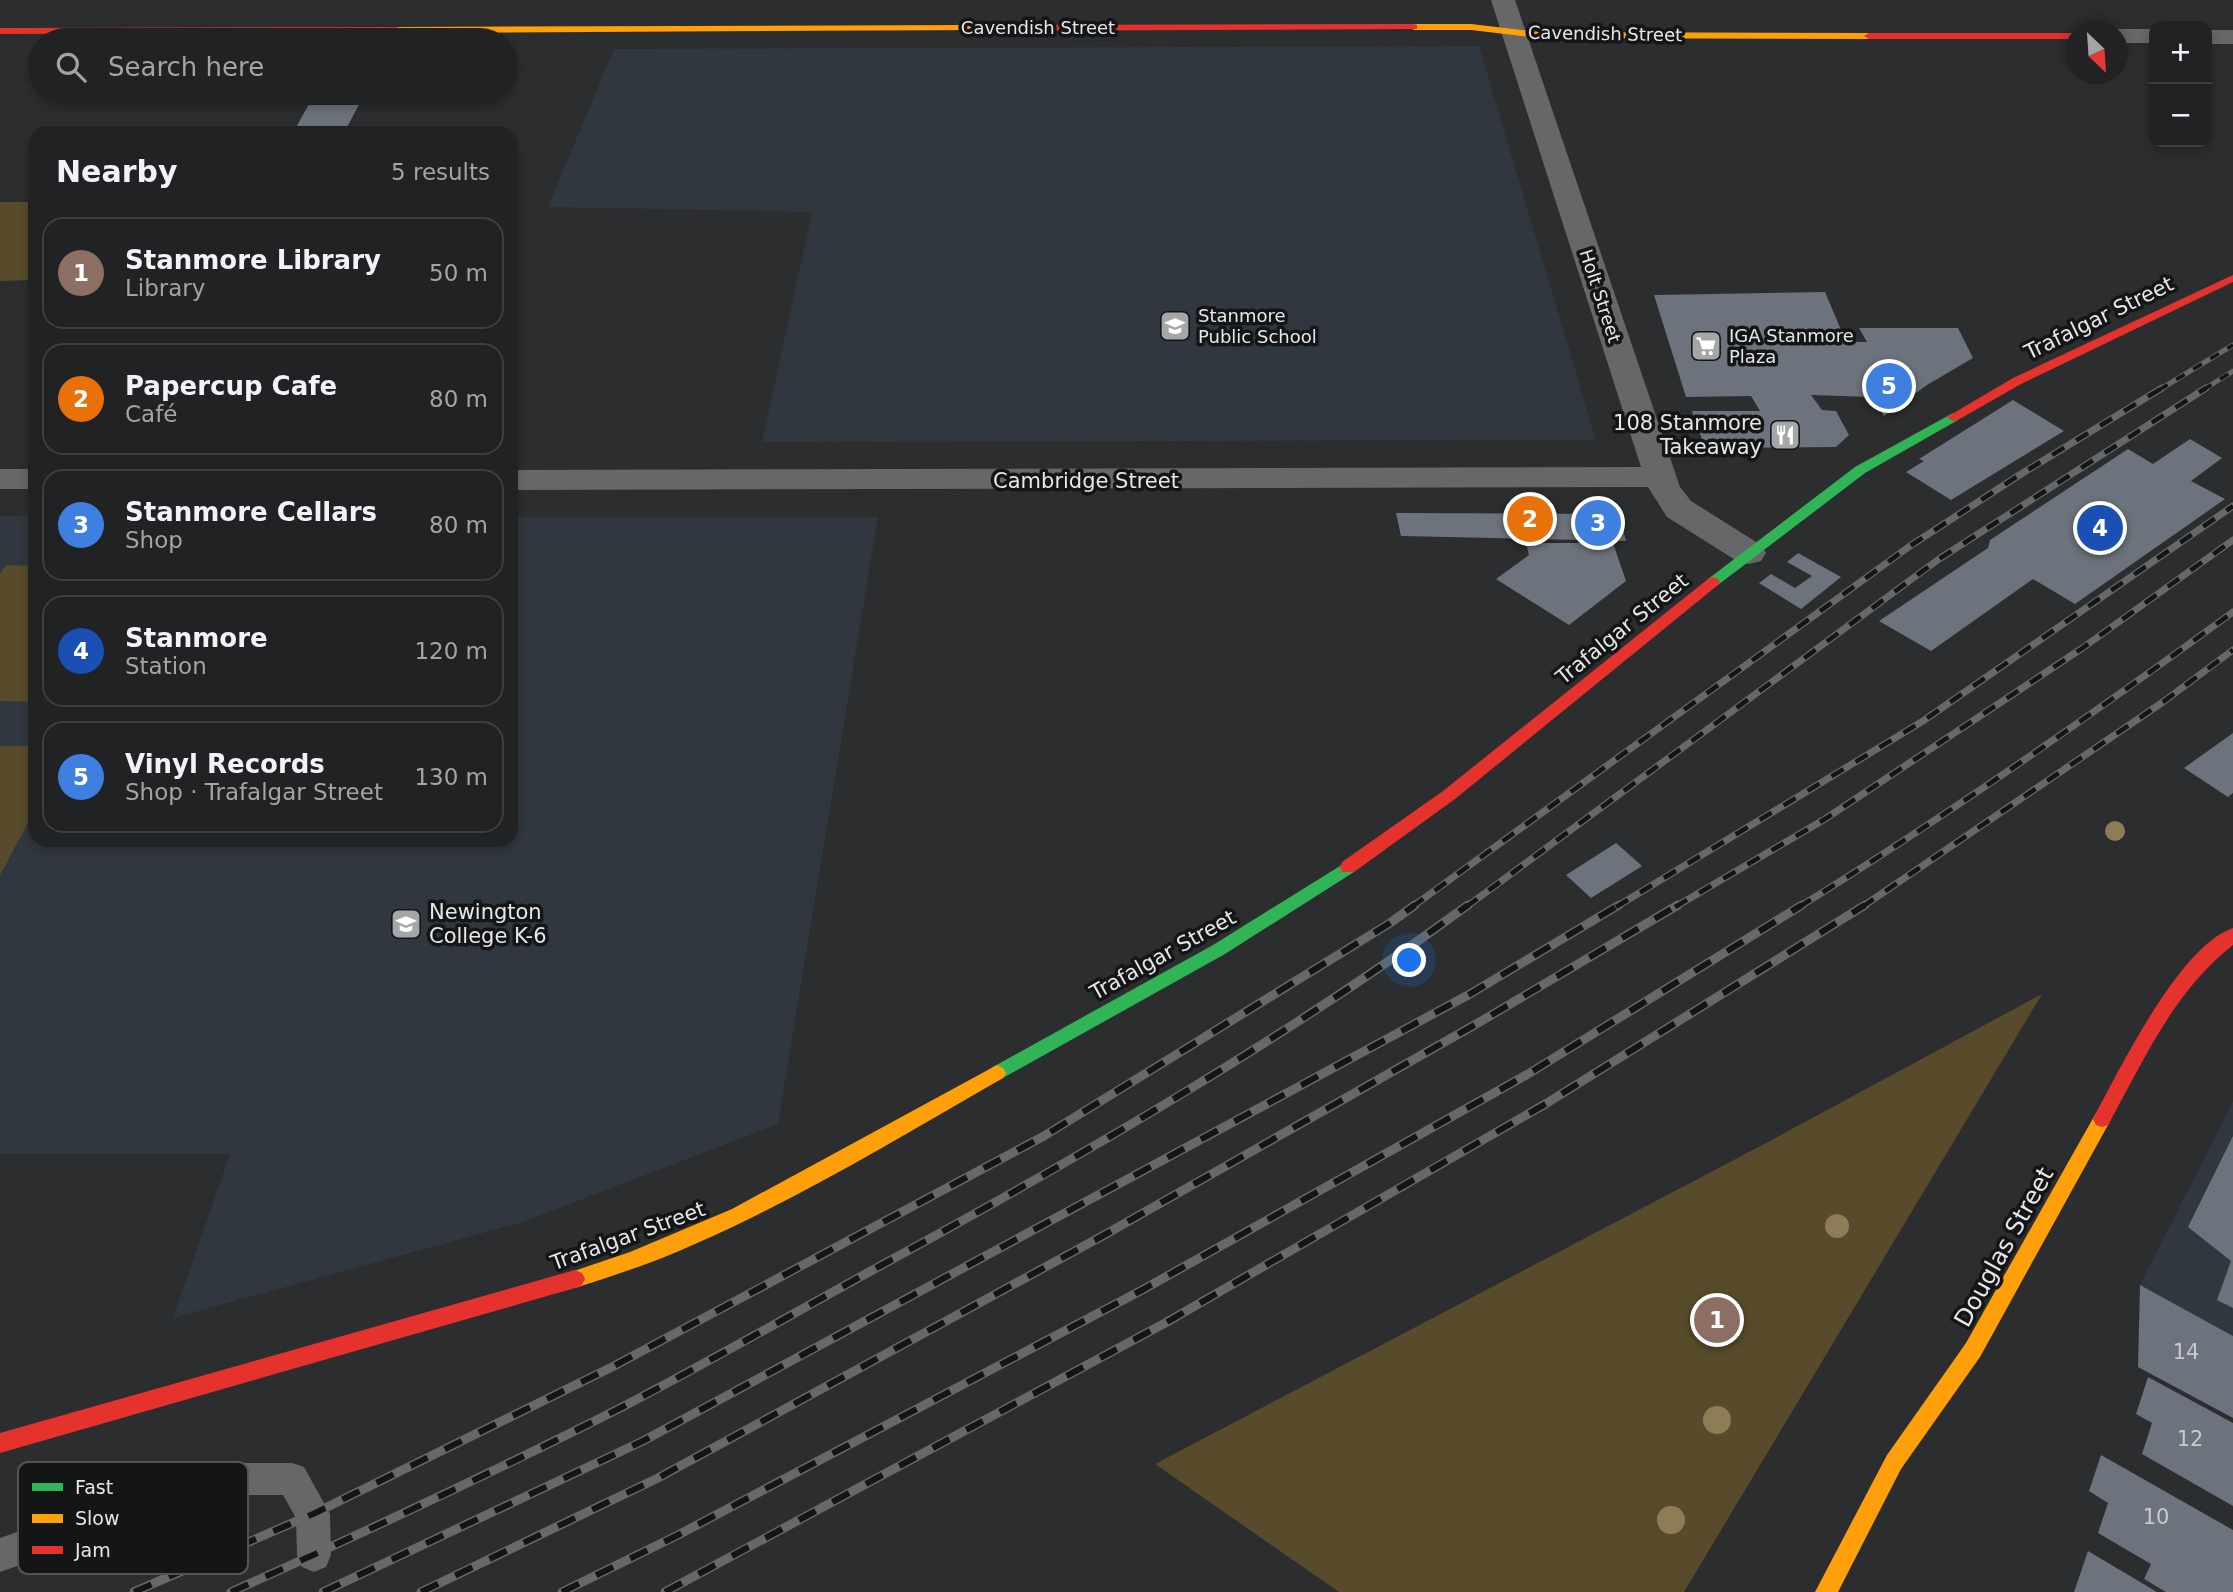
<!DOCTYPE html>
<meta charset="utf-8">
<style>
:root{--surface:#202223;--page:#282a2b;--text:#f1f3f6;--muted:#a2a4a6;--line:#3d3f41;--accent:#a4a6a8}
body{margin:0;font-family:"DejaVu Sans",sans-serif;background:var(--page);color:var(--text)}
.controls{position:absolute;right:21px;top:21px;display:grid;overflow:hidden;border-radius:14px;box-shadow:0 4px 10px #0003}
.controls button{width:63px;height:63px;display:grid;place-items:center;padding:0;border:0;border-bottom:2px solid var(--line);background:var(--surface);color:var(--text);font:35px sans-serif}
.compass{position:absolute;left:2065px;top:21px;width:63px;height:63px;border-radius:50%;background:var(--surface);box-shadow:0 4px 10px #0003;rotate:155deg}
.you{position:absolute;left:1410px;top:961px;width:24px;height:24px;margin:-18px;border:5px solid #fff;border-radius:50%;background:#1a73e8;box-shadow:0 0 0 10px #1a73e833}
.badge{display:grid;place-items:center;width:46px;height:46px;border-radius:50%;background:var(--accent);color:#fff;font-size:23px;font-weight:700}
.pin{position:absolute;translate:-50% -50%;border:4px solid #fff;box-shadow:0 2px 7px #0006}
.list{margin:0;padding:0;list-style:none}
h2{display:flex;justify-content:space-between;align-items:center;height:91px;margin:0;padding:0 28px;font-size:30px}
h2 small{font-size:23px;font-weight:400;color:var(--muted)}
.list li{display:grid;grid-template-columns:46px 1fr auto;gap:21px;align-items:center;box-sizing:border-box;height:112px;margin:0 14px 14px;padding:0 14px;border:2px solid var(--line);border-radius:21px}
.list b{display:block;font-size:26px;white-space:nowrap}
.list p{margin:0;font-size:23px;white-space:nowrap;color:var(--muted)}
.list em{font-size:23px;font-style:normal;color:var(--muted)}
.icon{flex:none;width:38px;height:38px;fill:none;stroke:currentColor;stroke-width:2;stroke-linecap:round;stroke-linejoin:round}
.map{position:relative;flex:none;width:2233px;height:1592px;overflow:hidden}
.search{position:absolute;background:var(--surface);box-shadow:0 4px 10px #0003;left:28px;top:28px;width:490px;height:77px;display:flex;align-items:center;gap:18px;box-sizing:border-box;padding:0 24px;border-radius:38px;color:var(--muted);font-size:26px}
.panel{position:absolute;background:var(--surface);box-shadow:0 4px 10px #0003;left:28px;top:126px;width:490px;height:721px;border-radius:21px}
.map>svg:first-child{display:block}
</style>
<div class="map">
<svg width="2233" height="1592" viewBox="0 0 2233 1592">
<rect width="100%" height="100%" fill="#2b2d2f"/>
<path fill="#31373e" d="M1479,46l117,394 -834,2 50,-230 -264,-5 66,-158z
M0,516h35v324h476v-323h367l-100,607 -255,98 -350,96 57,-164h-230z
M2233,1101v235l-93,-51z"/>
<path fill="#584b2c" d="M0,202h35v78l-35,1z
M6,565l29,1 -1,136 -34,-1v-127z
M0,746h35v64l-35,65z
M2042,994l-358,598h-345l-184,-128 613,-322z"/>
<path fill="#6c737c" d="M315,93h50l-21,40h-51z
M1825,292l21,50h21l-8,-14h99l15,30 -46,27 -43,31 -12,-19 -61,-2 11,15 14,1 13,24 -13,12 -131,1 -13,-37h68l-9,-15 -65,1 -32,-102z
M2013,400l51,31 -113,69 -45,-28 18,-11 -5,-2z
M2190,439l32,19 -31,23 34,18 -150,105 -42,-25 -102,72 -52,-30 109,-73 2,-8 138,-91 25,15z
M1396,513l210,1 15,8 5,19 -225,-5z
M1526,543h87l13,38 -57,44 -73,-46 33,-24z
M1798,553l43,24 -40,32 -42,-26 12,-9 24,14 17,-12 -25,-14z
M2233,733v60l-5,4 -44,-29z
M1616,843l26,23 -51,32 -25,-23z
M2233,1136v172l-16,-8 14,-39 -43,-34z
M2140,1285l93,51v82l-95,-51z
M2148,1377l85,46v83l-91,-52 10,-31 -16,-9z
M2101,1455l132,75v62h-67l-22,-13 7,-15 -53,-31 10,-30 -19,-12z
M2088,1551l69,41h-83z"/>
<g fill="none" stroke-linecap="round" stroke-linejoin="round">
<path fill="#666769" fill-rule="evenodd" d="M237,1463h55l12,4 26,47 1,41 -5,12 -12,5 -12,-5 -5,-12 -1,-37 -13,-23h-46l-108,32 -129,45v-34l129,-45z"/>
<path fill="#666769" fill-rule="evenodd" d="M1491,0h24l165,487 11,14 70,44 5,8 -5,8 -12,3 -12,-3 -70,-44 -19,-30 -1137,3v-20l1130,-3z
M2118,29h36v14h-36v-11h-9z
M2207,30h26v14h-26z
M0,469h35v20h-35z"/>
<path fill="#30b455" fill-rule="evenodd" d="M1953,413l6,4 -1,3 -93,53 -147,112h-10l-2,-3 2,-3 147,-112z
M1348,861l6,1 2,5 -2,5 -129,82 -222,124 -6,3 -6,-3 -3,-5 3,-5 222,-123z"/>
<path fill="#ff9f0a" fill-rule="evenodd" d="M1471,24l69,8 329,1 5,3 -5,3 -329,-1 -69,-8h-57l-5,-3 5,-3z
M977,25l3,1v4l-583,3 -5,-3 5,-3z
M997,1065l6,3 3,5 -3,5c-101,58 -201,119 -308,166 -39,18 -80,31 -120,44l-7,-3 -3,-6 3,-6 62,-21 102,-43z
M2102,1111l6,2 3,6 -3,6 -128,232 -79,112 -63,123h-23l72,-137 79,-112 130,-230z"/>
<path fill="#e5322d" fill-rule="evenodd" d="M1414,24l3,1v4l-440,2 -5,-3 5,-3z
M0,28l397,-1 5,3 -5,3 -397,1z
M2076,33v6h-207l-5,-3 5,-3z
M2233,275v7l-212,102 -63,36 -5,1 -6,-4 66,-39z
M1713,577l5,2 2,3 -2,3 -263,214 -101,73h-12l-2,-5 2,-5 101,-71 265,-212z
M2233,928v17c-59,46 -89,115 -125,180l-6,2 -6,-2 -3,-6 3,-6c26,-48 84,-167 137,-185z
M575,1270l7,3 3,6 -3,6 -7,3 -575,165v-20z"/>
<g stroke="#66686a" stroke-width="5">
<path id="rail-far2" d="M2159,390l74,-45
M2203,390l30,-19"/>
</g>
<g stroke="#66686a" stroke-width="7">
<path id="rail-far1" d="M1412,907l498,-361 111,-72 141,-86
M1466,907l473,-348 267,-171
M1616,907l307,-186 310,-215
M1675,907l150,-88 256,-170 152,-109
M1799,907c149,-92 293,-192 434,-295
M1862,907l301,-205 70,-52"/>
</g>
<g stroke="#66686a" stroke-width="9">
<path id="rail" d="M134,1592l179,-78 301,-148 430,-230 346,-213 25,-18
M231,1592c134,-60 268,-122 399,-189 84,-44 166,-91 250,-137 201,-110 402,-225 588,-361
M323,1592l320,-151 827,-447 149,-89
M421,1592l237,-114 448,-244 372,-211 200,-118
M562,1592l116,-57 466,-246 384,-215 274,-169
M665,1592l502,-270 380,-219 318,-198"/>
</g>
<use href="#rail-far2" stroke="#141517" stroke-width="3.5" stroke-dasharray="10" stroke-linecap="butt"/>
<use href="#rail-far1" stroke="#141517" stroke-width="4.5" stroke-dasharray="14" stroke-linecap="butt"/>
<use href="#rail" stroke="#141517" stroke-width="6" stroke-dasharray="19" stroke-linecap="butt"/>
</g>
<g fill="#8d7d57">
<circle cx="2115" cy="831" r="10"/>
<circle cx="1837" cy="1226" r="12"/>
<circle cx="1717" cy="1420" r="14"/>
<circle cx="1671" cy="1520" r="14"/>
</g>
<defs>
<g id="school-square" transform="scale(1.575)"><rect x="-9" y="-9" width="18" height="18" rx="4" fill="#a4a6a8" stroke="#141517"/><path d="M0-5L7-2L0 1L-7-2ZM-4 1L0 2.5L4 1V4Q0 6-4 4Z" fill="#fff"/></g>
<g id="supermarket-square" transform="scale(1.575)"><rect x="-9" y="-9" width="18" height="18" rx="4" fill="#a4a6a8" stroke="#141517"/><path d="M-6-5.5h2.5l.6 2H6L4.5 2H-2.5L-4.4-4H-6ZM-1.5 3.2a1.3 1.3 0 1 0 .1 0ZM3 3.2a1.3 1.3 0 1 0 .1 0Z" fill="#fff"/></g>
<g id="restaurant-square" transform="scale(1.575)"><rect x="-9" y="-9" width="18" height="18" rx="4" fill="#a4a6a8" stroke="#141517"/><path d="M-5-6h1v4h1v-4h1v4h1v-4h1v5L-1.5 .5V6h-2V.5L-5-1ZM5-6V6H3V1.5H1.5Q1.5-4 5-6Z" fill="#fff"/></g>
</defs>
<g fill-rule="evenodd">
<use href="#school-square" x="1175" y="326"/>
<use href="#supermarket-square" x="1706" y="346"/>
<use href="#restaurant-square" x="1785" y="435"/>
<use href="#school-square" x="406" y="924"/>
</g>
<g text-anchor="middle" stroke-width="7" stroke-linejoin="round" paint-order="stroke">
<g font-size="18" fill="#e5e7e9" stroke="#141517">
<text x="1038" y="34">Cavendish Street</text>
<text transform="translate(1605 34) rotate(1)" y="6">Cavendish Street</text>
<text transform="translate(1600 296) rotate(72)" y="6">Holt Street</text>
</g>
<g font-size="18" fill="#e5e7e9" stroke="#141517" text-anchor="start">
<text x="1198" y="322">Stanmore<tspan x="1198" dy="21">Public School</tspan></text>
<text x="1729" y="342">IGA Stanmore<tspan x="1729" dy="21">Plaza</tspan></text>
</g>
<g font-size="21" fill="#e5e7e9" stroke="#141517">
<text transform="translate(2099 318) rotate(-26)" y="7">Trafalgar Street</text>
<text x="1086" y="488">Cambridge Street</text>
<text transform="translate(1622 629) rotate(-39)" y="7">Trafalgar Street</text>
<text transform="translate(1163 955) rotate(-29)" y="7">Trafalgar Street</text>
<text transform="translate(628 1236) rotate(-20)" y="7">Trafalgar Street</text>
</g>
<g font-size="21" fill="#e5e7e9" stroke="#141517" text-anchor="end">
<text x="1762" y="430">108 Stanmore<tspan x="1762" dy="24">Takeaway</tspan></text>
<text x="429" y="919" text-anchor="start">Newington<tspan x="429" dy="24">College K-6</tspan></text>
</g>
<g font-size="21" fill="#c7cace">
<text x="2186" y="1359">14</text>
<text x="2190" y="1446">12</text>
<text x="2156" y="1524">10</text>
</g>
<g font-size="24" fill="#e5e7e9" stroke="#141517">
<text transform="translate(2004 1247) rotate(-61)" y="8">Douglas Street</text>
</g>
</g>
<rect x="18" y="1462" width="230" height="112" rx="10" fill="#141517" stroke="#535456" stroke-width="2"/>
<rect x="32" y="1483" width="31" height="8" fill="#30b455"/>
<rect x="32" y="1514" width="31" height="9" fill="#ff9f0a"/>
<rect x="32" y="1546" width="31" height="8" fill="#e5322d"/>
<g font-size="19" fill="#e5e7e9">
<text x="75" y="1494">Fast</text>
<text x="75" y="1525">Slow</text>
<text x="75" y="1557">Jam</text>
</g>
</svg>
<div class="controls">
<button>+</button>
<button>−</button>
</div>
<svg class="compass" viewBox="-18 -18 36 36"><path d="M0-13l5 13h-10z" fill="#e53935"/><path d="M0 13l5-13h-10z" fill="#a2a4a6"/></svg>
<div class="you"></div>
<div class="pin badge" style="left:1717px;top:1320px;background:#8d6e63">1</div>
<div class="pin badge" style="left:1530px;top:519px;background:#e8710a">2</div>
<div class="pin badge" style="left:1598px;top:523px;background:#3f7fe0">3</div>
<div class="pin badge" style="left:2100px;top:528px;background:#1a4fb4">4</div>
<div class="pin badge" style="left:1889px;top:386px;background:#3f7fe0">5</div>
<div class="search"><svg class="icon" aria-label="search" viewBox="0 0 24 24"><circle cx="10" cy="10" r="6"/><path d="M15 15l6 6"/></svg>Search here</div>
<section class="panel">
<h2>Nearby<small>5 results</small></h2>
<ul class="list">
<li><span class="badge" style="background:#8d6e63">1</span><div><b>Stanmore Library</b><p>Library</p></div><em>50 m</em></li>
<li><span class="badge" style="background:#e8710a">2</span><div><b>Papercup Cafe</b><p>Café</p></div><em>80 m</em></li>
<li><span class="badge" style="background:#3f7fe0">3</span><div><b>Stanmore Cellars</b><p>Shop</p></div><em>80 m</em></li>
<li><span class="badge" style="background:#1a4fb4">4</span><div><b>Stanmore</b><p>Station</p></div><em>120 m</em></li>
<li><span class="badge" style="background:#3f7fe0">5</span><div><b>Vinyl Records</b><p>Shop · Trafalgar Street</p></div><em>130 m</em></li>
</ul>
</section>
</div>
